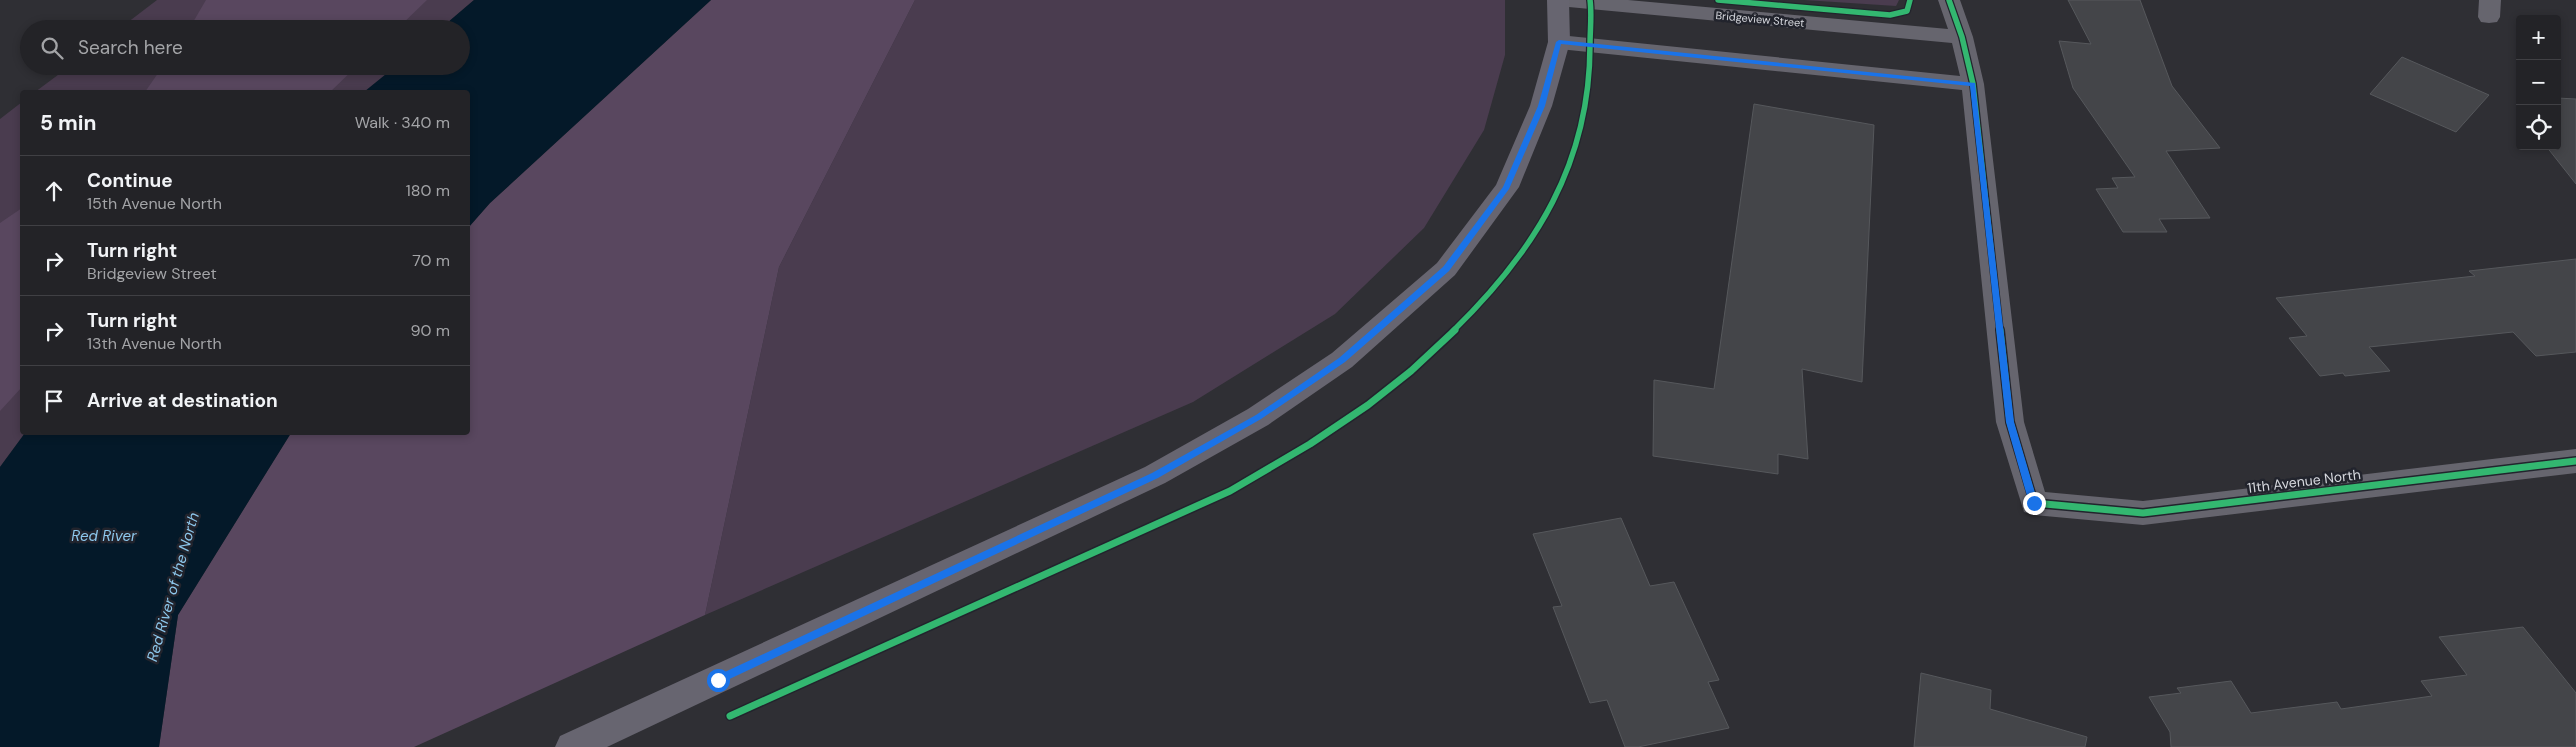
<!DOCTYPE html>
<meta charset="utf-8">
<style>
:root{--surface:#232327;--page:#2f2f33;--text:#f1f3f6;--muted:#a3a4a7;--line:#404044}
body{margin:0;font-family:"DM Sans",sans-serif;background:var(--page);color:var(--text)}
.controls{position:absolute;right:15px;top:15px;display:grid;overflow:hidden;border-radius:5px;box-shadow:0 2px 8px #0003}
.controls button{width:45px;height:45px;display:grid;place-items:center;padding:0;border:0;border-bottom:1px solid var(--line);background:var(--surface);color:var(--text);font:25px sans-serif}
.stop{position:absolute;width:15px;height:15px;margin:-11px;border:4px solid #1a73e8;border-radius:50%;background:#fff}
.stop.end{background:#1a73e8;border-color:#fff;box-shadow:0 1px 5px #0008}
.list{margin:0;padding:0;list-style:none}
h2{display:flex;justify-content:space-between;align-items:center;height:65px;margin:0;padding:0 20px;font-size:21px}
h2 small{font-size:16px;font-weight:400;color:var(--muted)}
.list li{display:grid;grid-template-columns:32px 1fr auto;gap:15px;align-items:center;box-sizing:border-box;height:70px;padding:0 20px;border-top:1px solid var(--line)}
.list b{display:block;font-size:19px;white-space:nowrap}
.list p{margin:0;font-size:16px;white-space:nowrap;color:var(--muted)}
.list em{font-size:16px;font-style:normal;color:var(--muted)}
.icon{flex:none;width:28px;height:28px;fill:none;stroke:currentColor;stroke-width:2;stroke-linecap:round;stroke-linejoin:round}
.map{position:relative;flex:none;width:2576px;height:747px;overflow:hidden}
.search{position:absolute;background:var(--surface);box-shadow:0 2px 8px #0003;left:20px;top:20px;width:450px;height:55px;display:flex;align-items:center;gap:12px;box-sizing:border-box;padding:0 18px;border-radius:28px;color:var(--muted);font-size:19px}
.panel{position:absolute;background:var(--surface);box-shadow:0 2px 8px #0003;left:20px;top:90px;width:450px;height:345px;border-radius:5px}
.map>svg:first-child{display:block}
</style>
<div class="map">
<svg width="2576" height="747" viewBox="0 0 2576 747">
<rect width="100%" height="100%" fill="#2f2f34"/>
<path fill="#4a3c4f" d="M157,0h317l-34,29h-321z
M915,0h590v55l-21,75 -60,98 -89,86 -142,88 -488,213 74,-348z
M1804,0h95l-3,6z
M70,66h326l-32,26h-329z
M22,102v330l3,1 -25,34v-348z"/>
<path fill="#59475f" d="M206,0h221l-30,29h-208z
M711,0h204l-136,267 -74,348 -291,132h-255l19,-132 113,-182 177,-1v-204l22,-25z
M163,66h194l-27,26h-185z
M22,208v179l-22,24v-188z"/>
<path fill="#041929" d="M474,0h237l-221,203 -22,25v-136h-104l32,-26h65v-37h-21z
M25,433h266l-113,182 -19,132h-159v-280z"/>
<path fill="#444549" stroke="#56585c" d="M2068,0h72l32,86 48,62 -54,3 44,67 -51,1 8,13h-44l-27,-43 22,-1 -6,-10 23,-1 -62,-89 -14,-47 32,3z
M2402,57l87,38 -33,37 -86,-38z
M2557,98l19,1v85l-30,-38h11z
M1754,104l120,21 -12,257 -60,-13 6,90 -30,-5v20l-125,-18 1,-76 60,9z
M2576,259v93l-40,4 -23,-24 -144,15 21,24 -45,5 -2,-3 -23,3 -31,-38 18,-2 -31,-38 199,-22 -6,-5z
M1621,518l29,68 24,-4 45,98 -11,2 21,46 -91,19h-13l-18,-47 -17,3 -37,-96 9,-1 -29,-72z
M2523,627l53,66v54h-405l-1,-15 -21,-35 32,-4 -4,-5 54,-7 20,32 86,-11 4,7 91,-13 -11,-15 46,-6 -28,-38z
M1921,673l70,17 -1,19 97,28 -2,10h-171z"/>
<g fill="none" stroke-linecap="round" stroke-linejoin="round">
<path fill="#66656e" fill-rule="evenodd" d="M1547,0h81l320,29 -10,-29h22l13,37 11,47 40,338 21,70 98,9 433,-52v24l-433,52 -109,-10 -10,-3 -28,-90 -34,-332 -403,-41 -8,-2 -3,-5 3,-5 8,-2 401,41 -8,-33 -394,-37 -7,-2z
M2479,0h22l-1,17 -3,5 -8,1 -8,-1 -3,-5z"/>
<path fill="#676570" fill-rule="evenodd" d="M1547,0h22l1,42 -18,64 -33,81 -64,88 -103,92 -84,58 -103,58 -558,264h-52l5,-11 585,-269 103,-58 84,-56 105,-90 59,-78 34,-79 18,-64z"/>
<g stroke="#22242d" stroke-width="8">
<path id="cycleway-far1" d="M1718,0l172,15 17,-4 3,-11
M1949,0l13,37 11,47 27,247
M1453,331c83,-81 137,-168 137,-286 0,-15 2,-30 0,-45"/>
</g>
<g stroke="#22242d" stroke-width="10">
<path id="cycleway" d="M2000,330l10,92 24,81 109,10 433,-52
M730,716l500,-225 80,-47 58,-39 43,-34 44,-41"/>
</g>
<use href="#cycleway-far1" stroke="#33b770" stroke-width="5.5"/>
<use href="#cycleway" stroke="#33b770" stroke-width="7"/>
</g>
<path fill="#1a73e8" d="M1559,40l416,43 39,339 24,81 -1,3h-6l-2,-3 -23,-81 -36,-336 -409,-42 -16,62 -36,83 -60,82 -104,91 -84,57 -103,59 -437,205h-7v-6l438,-204 104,-58 83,-57 104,-91 60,-80 35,-81 18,-64z"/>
<g text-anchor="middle" stroke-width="5" stroke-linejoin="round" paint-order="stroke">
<g font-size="11" fill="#d6d8de" stroke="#22242d">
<text transform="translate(1760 19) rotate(5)" y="4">Bridgeview Street</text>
</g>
<g font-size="14" fill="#d6d8de" stroke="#22242d">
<text transform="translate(2304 481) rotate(-7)" y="5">11th Avenue North</text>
</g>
<g font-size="15" font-style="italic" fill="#8dc7ec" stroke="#22242d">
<text x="104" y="541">Red River</text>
<text transform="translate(173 587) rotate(-74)" y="5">Red River of the North</text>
</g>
</g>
</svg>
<div class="controls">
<button>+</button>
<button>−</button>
<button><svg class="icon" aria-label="locate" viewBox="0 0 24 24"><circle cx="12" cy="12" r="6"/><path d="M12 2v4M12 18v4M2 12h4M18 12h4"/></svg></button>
</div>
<div class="stop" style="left:718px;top:680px"></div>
<div class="stop end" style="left:2034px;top:503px"></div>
<div class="search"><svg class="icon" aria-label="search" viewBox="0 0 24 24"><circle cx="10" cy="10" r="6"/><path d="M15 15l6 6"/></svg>Search here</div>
<section class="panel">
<h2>5 min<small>Walk · 340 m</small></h2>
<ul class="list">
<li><svg class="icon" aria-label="ahead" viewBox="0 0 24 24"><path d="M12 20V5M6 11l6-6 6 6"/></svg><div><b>Continue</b><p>15th Avenue North</p></div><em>180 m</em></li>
<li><svg class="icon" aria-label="right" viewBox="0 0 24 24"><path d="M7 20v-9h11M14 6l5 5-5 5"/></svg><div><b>Turn right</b><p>Bridgeview Street</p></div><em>70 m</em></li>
<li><svg class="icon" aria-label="right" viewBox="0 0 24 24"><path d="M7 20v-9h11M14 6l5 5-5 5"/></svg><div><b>Turn right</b><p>13th Avenue North</p></div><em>90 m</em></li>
<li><svg class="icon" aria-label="arrive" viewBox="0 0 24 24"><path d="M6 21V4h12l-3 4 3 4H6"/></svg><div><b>Arrive at destination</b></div></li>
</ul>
</section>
</div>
